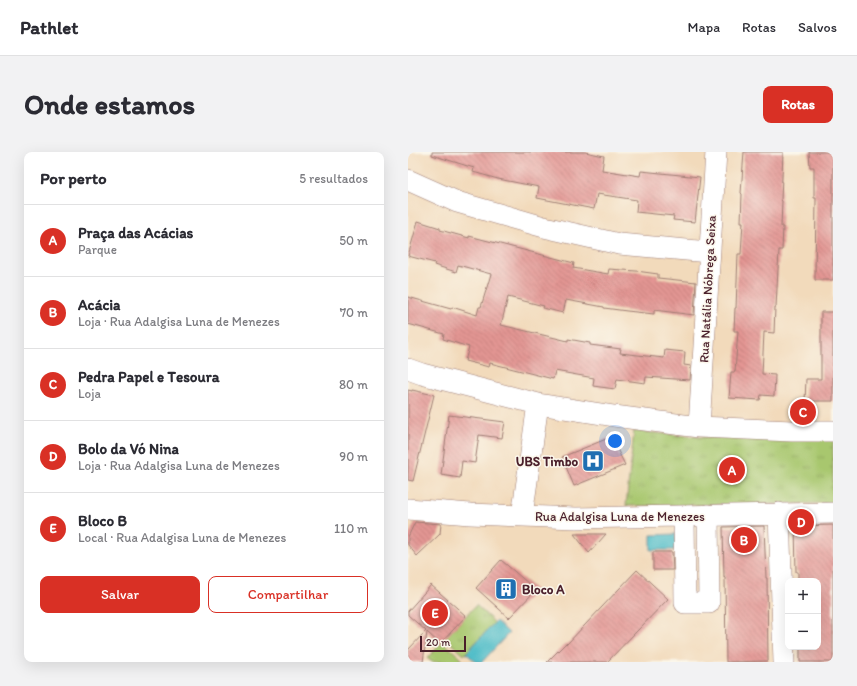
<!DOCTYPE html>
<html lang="pt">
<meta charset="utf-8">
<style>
:root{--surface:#fff;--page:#f2f2f3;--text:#2b2b33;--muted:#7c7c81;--line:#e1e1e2;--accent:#d93025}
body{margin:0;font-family:Itim,sans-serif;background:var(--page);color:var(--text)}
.controls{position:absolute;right:12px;bottom:12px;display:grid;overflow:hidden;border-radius:8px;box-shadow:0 4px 16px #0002}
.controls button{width:36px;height:36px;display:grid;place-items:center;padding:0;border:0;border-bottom:1px solid var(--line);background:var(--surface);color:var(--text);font:20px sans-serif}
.scale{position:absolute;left:12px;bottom:10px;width:46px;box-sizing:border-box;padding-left:4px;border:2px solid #4a1f2b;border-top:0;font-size:11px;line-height:14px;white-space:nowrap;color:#4a1f2b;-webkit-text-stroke:3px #fbf7ec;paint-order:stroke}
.you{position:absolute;left:207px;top:289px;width:14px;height:14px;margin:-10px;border:3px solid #fff;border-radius:50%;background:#1a73e8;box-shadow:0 0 0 6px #1a73e833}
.badge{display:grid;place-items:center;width:26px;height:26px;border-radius:50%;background:var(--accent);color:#fff;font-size:13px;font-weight:700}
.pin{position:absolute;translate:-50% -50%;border:2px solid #fff;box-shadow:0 1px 4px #0006}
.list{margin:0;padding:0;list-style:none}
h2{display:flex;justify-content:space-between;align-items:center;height:52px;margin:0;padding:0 16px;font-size:17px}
h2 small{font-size:13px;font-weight:400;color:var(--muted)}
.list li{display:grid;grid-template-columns:26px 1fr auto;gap:12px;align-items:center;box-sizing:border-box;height:72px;padding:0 16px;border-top:1px solid var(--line)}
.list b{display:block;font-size:15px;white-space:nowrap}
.list p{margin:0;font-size:13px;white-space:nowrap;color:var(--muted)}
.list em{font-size:13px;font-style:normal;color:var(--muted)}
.actions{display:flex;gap:8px;padding:12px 16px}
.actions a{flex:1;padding:9px 0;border:1px solid var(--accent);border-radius:8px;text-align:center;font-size:14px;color:var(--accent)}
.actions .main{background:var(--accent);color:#fff}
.map{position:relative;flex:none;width:425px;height:510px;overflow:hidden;border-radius:8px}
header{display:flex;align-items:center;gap:24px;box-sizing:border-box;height:56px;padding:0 20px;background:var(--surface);border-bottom:1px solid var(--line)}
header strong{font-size:19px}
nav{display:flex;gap:22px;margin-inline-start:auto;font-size:14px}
.intro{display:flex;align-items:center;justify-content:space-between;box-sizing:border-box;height:96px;padding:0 24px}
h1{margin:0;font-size:28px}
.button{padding:10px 18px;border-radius:8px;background:var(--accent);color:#fff;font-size:14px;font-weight:700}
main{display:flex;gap:24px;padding:0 24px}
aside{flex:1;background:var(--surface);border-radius:8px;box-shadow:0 4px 16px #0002}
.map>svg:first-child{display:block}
</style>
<header>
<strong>Pathlet</strong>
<nav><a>Mapa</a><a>Rotas</a><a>Salvos</a></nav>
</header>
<div class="intro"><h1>Onde estamos</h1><a class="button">Rotas</a></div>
<main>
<aside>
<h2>Por perto<small>5 resultados</small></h2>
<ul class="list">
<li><span class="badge">A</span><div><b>Praça das Acácias</b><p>Parque</p></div><em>50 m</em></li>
<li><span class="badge">B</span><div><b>Acácia</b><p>Loja · Rua Adalgisa Luna de Menezes</p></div><em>70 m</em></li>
<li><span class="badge">C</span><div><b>Pedra Papel e Tesoura</b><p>Loja</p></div><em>80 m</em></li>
<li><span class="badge">D</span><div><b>Bolo da Vó Nina</b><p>Loja · Rua Adalgisa Luna de Menezes</p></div><em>90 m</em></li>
<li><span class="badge">E</span><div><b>Bloco B</b><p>Local · Rua Adalgisa Luna de Menezes</p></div><em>110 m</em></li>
</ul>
<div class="actions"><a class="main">Salvar</a><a>Compartilhar</a></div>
</aside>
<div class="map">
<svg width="425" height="510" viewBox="0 0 425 510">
<defs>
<pattern id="park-tufts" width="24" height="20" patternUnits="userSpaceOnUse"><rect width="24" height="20" fill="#a8c76e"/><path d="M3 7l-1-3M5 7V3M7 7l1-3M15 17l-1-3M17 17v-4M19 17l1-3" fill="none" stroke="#92aa5f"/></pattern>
<pattern id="building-back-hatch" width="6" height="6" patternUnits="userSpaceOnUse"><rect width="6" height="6" fill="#e39593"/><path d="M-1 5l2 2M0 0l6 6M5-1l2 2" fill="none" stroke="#ba7978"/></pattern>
</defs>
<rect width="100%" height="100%" fill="#fbf7ec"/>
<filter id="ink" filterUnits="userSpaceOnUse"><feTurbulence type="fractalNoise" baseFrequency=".025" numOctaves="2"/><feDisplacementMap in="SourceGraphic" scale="8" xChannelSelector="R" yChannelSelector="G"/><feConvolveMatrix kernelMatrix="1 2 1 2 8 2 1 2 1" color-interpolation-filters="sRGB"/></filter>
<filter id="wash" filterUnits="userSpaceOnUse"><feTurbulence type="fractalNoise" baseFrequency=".012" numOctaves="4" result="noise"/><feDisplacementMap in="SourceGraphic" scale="16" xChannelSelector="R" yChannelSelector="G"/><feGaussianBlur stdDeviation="0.9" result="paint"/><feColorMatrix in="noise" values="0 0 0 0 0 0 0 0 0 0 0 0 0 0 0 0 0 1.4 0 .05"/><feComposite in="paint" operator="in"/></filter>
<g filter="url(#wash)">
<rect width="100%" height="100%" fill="#f2dabb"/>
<path fill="url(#park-tufts)" stroke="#79734c" d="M226,279l65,6 134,1v65l-207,3z
M68,453l19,18 -31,32 -19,-17z"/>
<path fill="#a8c76e" stroke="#79734c" d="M35,490l19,17 -2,3h-28l-5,-4z"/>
<path fill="#4ebcc7" stroke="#4c6e79" d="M268,382v16h-25v-15z
M88,469l13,12 -27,29h-6l-10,-9z"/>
<g id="blocks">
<path fill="url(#building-back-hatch)" d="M24,0h153l19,4 -2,14 38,6 1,-5 59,6 -5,45 -22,-2 1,-4 -38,-4 1,-12 -40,-6 -3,15 -57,-11 2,-11 -41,-8 -25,-7 1,-4 -42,-13z
M336,0h39l-2,48 1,1 -1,26h2l-1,23h-3l-3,57h-1l-1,26 -10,-1 -2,42 13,1 -1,21 -13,-1 -1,5 -31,-2 2,-26h4l3,-41h-4l1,-23h1l2,-54h3l2,-32h-2l1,-28 -1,-1z
M401,0h24v128h-18l1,-82h-2v-31h-4z
M10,69l22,7v2l29,8v-2l105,27 -1,5 35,6 1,-5 27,2 22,3v4l38,4 -2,33 -40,-5v4l-27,-3 -23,-3v-1l-38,-7 -3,13 -20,-5 1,-2 -36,-9 -7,28 67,16v-2l22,4v2l31,4 -1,4 44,5 1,-8 20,2 -1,13 7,1 -1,14 -44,-3 -1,6 -28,-4 -2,10 -22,-3 1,-8 -39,-7 -2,8 -63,-16 -1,4 -24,-6 4,-14 -26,-8 1,-5 -36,-10v-27l43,12 1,-2 25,8 2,-8h2l10,-33 -33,-9 -2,7 -22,-7 1,-2 -27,-7z
M413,160h12v89h-28l1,-22h15z
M0,238l4,1v-1l22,5 -21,86 -5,-1z
M41,263l56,7 -3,16 -23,-3 -4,28 -13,-2 -2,17 -19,-3z
M203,285l14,28 -51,21 -12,-29z
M7,370l26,2 -1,10 -23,22 -9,-11v-8z
M425,373v137h-33v-15h18v-66h-20v-9h-2l-1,-46z
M356,374l2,52h1l1,83 -42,1 -1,-85 -1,1 -1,-51z
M166,382h32l-17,19z
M245,400h19l1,18h-20z
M93,408l35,30 -27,28 -33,-30z
M229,418l31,29 -61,63h-60l19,-19 1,1z
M23,433l35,31 -26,28 -13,-12 -4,30h-15v-12l18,-19 -18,-16v-4z"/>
</g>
</g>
<g filter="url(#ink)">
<use href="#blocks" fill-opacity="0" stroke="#9e7c73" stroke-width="1"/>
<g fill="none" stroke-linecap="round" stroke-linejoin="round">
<g stroke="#9e7c73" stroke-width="22">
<path id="minor" d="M0,28l49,22 87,25 75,17 90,8
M0,217l14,5 116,30 76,12 85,11 93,4h41
M291,275l17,-275
M0,357l62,5 106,4 257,-5
M371,361l5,149
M114,364l16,-112
M276,364l1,87h24l-1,-88"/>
</g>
<use href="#minor" stroke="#fff" stroke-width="21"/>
</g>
</g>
<defs>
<g id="hospital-square" transform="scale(1.15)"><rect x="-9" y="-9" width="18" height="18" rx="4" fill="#1f6fb2" stroke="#fbf7ec"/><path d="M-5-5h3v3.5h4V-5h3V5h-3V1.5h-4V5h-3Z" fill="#fff"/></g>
<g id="building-square" transform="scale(1.15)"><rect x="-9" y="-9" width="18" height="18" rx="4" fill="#1f6fb2" stroke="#fbf7ec"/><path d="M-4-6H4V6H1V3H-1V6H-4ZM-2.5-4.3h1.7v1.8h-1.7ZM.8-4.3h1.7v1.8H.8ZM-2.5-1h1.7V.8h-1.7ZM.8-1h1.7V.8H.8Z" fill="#fff"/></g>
</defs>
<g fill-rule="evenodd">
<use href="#hospital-square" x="185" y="309"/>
<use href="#building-square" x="98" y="437"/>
</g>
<g text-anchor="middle" stroke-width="3" stroke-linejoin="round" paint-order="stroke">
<g font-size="13" fill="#4a1f2b" stroke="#fbf7ec">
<text transform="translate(299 137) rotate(-87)" y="5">Rua Natália Nóbrega Seixa</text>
<text x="212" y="369">Rua Adalgisa Luna de Menezes</text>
</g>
<g font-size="13" font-weight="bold" fill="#4a1f2b" stroke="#fbf7ec" text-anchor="end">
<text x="170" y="314">UBS Timbo</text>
<text x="114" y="442" text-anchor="start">Bloco A</text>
</g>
</g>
</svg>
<div class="controls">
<button>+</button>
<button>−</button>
</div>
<div class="scale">20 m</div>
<div class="you"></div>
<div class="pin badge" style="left:324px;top:318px">A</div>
<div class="pin badge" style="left:336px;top:388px">B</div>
<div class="pin badge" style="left:395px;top:260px">C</div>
<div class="pin badge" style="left:393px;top:370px">D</div>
<div class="pin badge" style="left:27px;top:461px">E</div>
</div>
</main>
